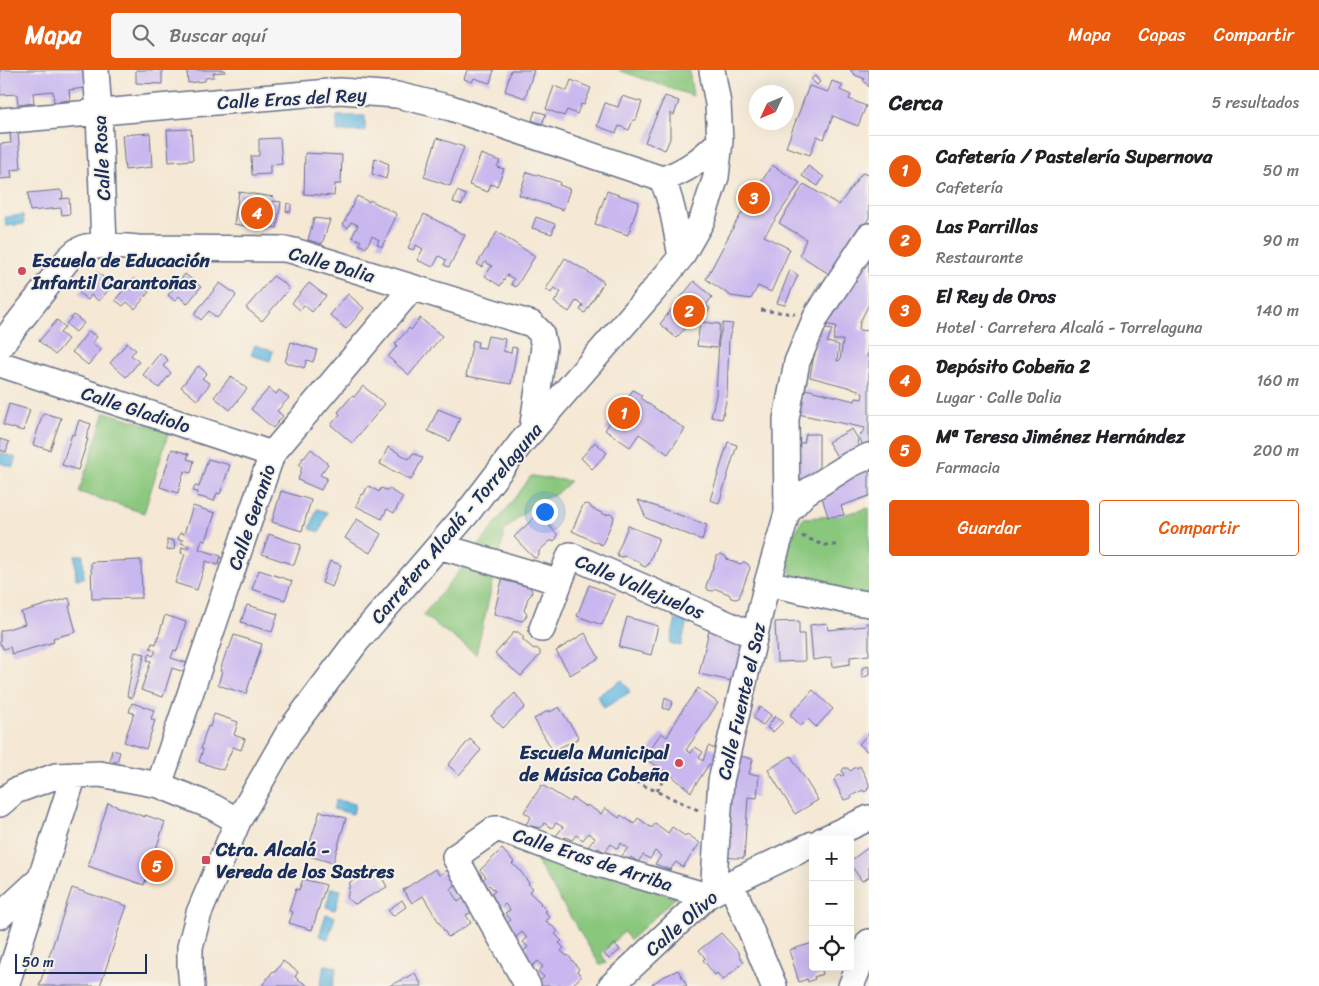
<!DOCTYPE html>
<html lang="es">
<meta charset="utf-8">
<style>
:root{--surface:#fff;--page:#f6f6f6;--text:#202124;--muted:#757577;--line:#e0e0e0;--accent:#ea580c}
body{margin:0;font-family:Sriracha,sans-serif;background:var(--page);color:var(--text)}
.controls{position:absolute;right:15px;bottom:15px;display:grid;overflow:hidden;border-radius:5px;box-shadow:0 5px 20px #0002}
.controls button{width:45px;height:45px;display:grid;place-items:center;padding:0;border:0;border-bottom:1px solid var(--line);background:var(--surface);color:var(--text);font:25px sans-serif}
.compass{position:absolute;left:749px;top:15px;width:45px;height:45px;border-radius:50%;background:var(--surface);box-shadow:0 5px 20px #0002;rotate:226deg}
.scale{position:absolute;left:15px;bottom:12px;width:132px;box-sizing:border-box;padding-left:5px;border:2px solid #1b2f5e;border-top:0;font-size:14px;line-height:18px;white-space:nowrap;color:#1b2f5e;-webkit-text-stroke:4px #f7f3e8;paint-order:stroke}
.you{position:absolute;left:544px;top:441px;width:18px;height:18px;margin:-12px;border:4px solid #fff;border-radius:50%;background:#1a73e8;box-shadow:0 0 0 8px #1a73e833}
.badge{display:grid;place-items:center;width:32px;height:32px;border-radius:50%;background:var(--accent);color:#fff;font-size:16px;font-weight:700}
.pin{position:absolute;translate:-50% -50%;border:2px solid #fff;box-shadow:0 1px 5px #0006}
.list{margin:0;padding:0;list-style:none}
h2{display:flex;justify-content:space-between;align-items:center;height:65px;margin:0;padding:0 20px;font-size:21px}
h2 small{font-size:16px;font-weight:400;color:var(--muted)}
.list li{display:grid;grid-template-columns:32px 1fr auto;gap:15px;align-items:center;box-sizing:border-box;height:70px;padding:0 20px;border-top:1px solid var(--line)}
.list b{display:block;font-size:19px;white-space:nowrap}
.list p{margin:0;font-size:16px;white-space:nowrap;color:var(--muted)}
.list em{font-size:16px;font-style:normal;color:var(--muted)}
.actions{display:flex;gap:10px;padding:15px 20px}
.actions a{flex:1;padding:11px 0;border:1px solid var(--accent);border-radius:5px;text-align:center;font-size:18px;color:var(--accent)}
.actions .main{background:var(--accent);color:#fff}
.icon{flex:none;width:28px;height:28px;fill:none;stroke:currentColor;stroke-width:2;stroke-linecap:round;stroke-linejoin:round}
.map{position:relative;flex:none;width:869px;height:916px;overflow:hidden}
header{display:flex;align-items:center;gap:30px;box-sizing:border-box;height:70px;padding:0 25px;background:var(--accent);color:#fff}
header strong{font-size:24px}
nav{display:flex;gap:28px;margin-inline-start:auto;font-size:18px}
.search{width:350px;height:45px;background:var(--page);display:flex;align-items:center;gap:12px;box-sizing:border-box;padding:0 18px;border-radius:5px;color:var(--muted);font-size:19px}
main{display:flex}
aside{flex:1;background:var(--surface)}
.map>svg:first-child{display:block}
</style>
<header>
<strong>Mapa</strong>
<div class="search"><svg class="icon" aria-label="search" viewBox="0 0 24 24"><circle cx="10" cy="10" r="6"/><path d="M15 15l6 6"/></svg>Buscar aquí</div>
<nav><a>Mapa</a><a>Capas</a><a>Compartir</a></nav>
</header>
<main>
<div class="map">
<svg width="869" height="916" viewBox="0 0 869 916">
<rect width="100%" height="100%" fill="#f7f3e8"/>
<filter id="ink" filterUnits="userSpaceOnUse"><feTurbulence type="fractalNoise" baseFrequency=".02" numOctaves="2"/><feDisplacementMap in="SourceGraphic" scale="10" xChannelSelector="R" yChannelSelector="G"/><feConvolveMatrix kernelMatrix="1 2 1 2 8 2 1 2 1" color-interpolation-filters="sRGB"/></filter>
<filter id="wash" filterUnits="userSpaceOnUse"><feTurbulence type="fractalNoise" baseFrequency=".0096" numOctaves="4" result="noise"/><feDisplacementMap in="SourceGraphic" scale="20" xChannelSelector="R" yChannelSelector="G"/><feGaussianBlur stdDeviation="1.12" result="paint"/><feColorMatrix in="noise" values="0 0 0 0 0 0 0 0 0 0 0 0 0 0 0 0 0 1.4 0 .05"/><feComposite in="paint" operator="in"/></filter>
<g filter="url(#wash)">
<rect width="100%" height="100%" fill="#f5e8d4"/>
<path fill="#89c77d" stroke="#527b6e" d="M618,0h71l4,26z
M105,342l64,19 -25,82 -65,-21z
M531,406l39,5 -15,14 -18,6 -32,29 -29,124 -53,-39 43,-52z
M869,438v88l-78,-22 -5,-25 17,-31 34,-2z
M527,780l149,47 -46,43 -6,-8 -23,21 5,9 -6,3 -63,-103z"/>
<path fill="#65b9e1" stroke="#4074a0" d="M337,46h28v15l-28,1z
M23,145l1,9 -18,2 -1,-9z
M255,275l18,6 -3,10 -19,-6z
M0,382l16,6 -3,9 -13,-4z
M317,439l10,3 -7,20 -10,-3z
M75,485h8l1,23 -8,1z
M676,549l11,2 -6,25 -11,-3z
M622,610l8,12 -26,16 -7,-12z
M336,730l19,4 -2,10 -20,-5z
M331,818l10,2 -6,20 -9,-3z
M326,844l9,3 -7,22 -9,-3z
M325,895l12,2 -4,19h-13z"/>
<g id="blocks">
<path fill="#c9b7ef" d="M0,0h84l1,18 -16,2 1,10 -16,2 -1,-11 -20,2 1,10 -16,2 -1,-11 -17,1z
M136,0h26v14l-26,-1z
M187,0h38v2l-12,1 1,4 -9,1v3l-17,2z
M467,0h27l-4,13 -16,-5 -2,4 -8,-3z
M511,0h23l-9,28 -20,-7z
M850,0h19v17l-6,-7 2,-1 -10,-4z
M815,6l5,6 -3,3 -6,-6z
M571,10l20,8 -7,17 -3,-1 -4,10 -10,-4 -3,6 -18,-7 8,-23 13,5z
M832,11l11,4 -3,5 11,5 -2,4 17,7 -8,20 -25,-10 -9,23 -7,-3 -7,19 -24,-8 23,-61 19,6z
M622,26l20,6 -6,18h-3l-4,10 -10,-4 -3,7 -19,-7 8,-23 13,4z
M665,26l14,5 -5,14 -4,-2v26l-5,11 -20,-8z
M535,41l11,3 -4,10 -10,-4z
M191,59l2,31 -24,2 -2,-32z
M18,62l3,37 -10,1 1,8 -12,1v-35l11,-1 -1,-10z
M150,63l2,34 -27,3 -3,-35z
M280,68l2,26 -12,1v9l-18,1 -1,-19h8v-17z
M437,68l27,9 -14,39 -26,-9z
M305,83l37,2 -1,29h-6l-1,12 -30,-2z
M481,84l19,7 -3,6 7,2 -7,17 -6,-2 -3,8 -19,-7z
M375,88l14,6 -3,15 -14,-5z
M772,95l28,18 -36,53 26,13 -19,43 -13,-6 -7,13 -20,-3 -25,-17 29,-55z
M808,96l16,11 -6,9 -16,-10z
M527,102l33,10 -1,3 11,4 -7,21 -44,-15z
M862,103l7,2v43l-37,58 -32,-21 6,-16 -27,-16 25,-39 35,21z
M60,120l2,2 1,5 -3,2 9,-1 1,16 -8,1 -1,-7 -31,3 -2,-18z
M457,121l9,4 -4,10 -9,-3z
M607,121l32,11 -11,33 -33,-11z
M239,122l35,5 -1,4 8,1 -4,26 -8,-1 -1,3 -34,-6z
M357,126l12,6 1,-2 27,14 -15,33 -5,-3 2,-4 -7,-4 -6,12 -7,-4 2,-3 -9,-4 6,-12 -7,-3 -3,6 -5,-3z
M287,133l4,1v8l-5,-1z
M424,144l41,21 -16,32 -5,-2 2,-5 -7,-4 -6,11 -16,-7 6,-11 -7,-4 -3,5 -5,-2z
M536,147l19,7 -3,10 -20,-6z
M314,148l16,2 -8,24 -14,-4z
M497,162l38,24 -19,31 -5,-3 3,-5 -7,-4 -7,11 -15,-10 7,-10 -7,-4 -3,5 -5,-3z
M869,174v60l-9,18 -1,8 10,1 -2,26h2v91l-4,2 -6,-13 6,-9 -67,-14 7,-25 50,12 1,-3 6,1 1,-6 -5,-1 1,-2 -49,-13 7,-38 4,-11 11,2 -5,12 12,3 -2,16 3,-1 3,-20h-10l3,-14 -13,-2z
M565,188l39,24 -19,31 -5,-3 3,-5 -7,-4 -7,11 -15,-10 7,-10 -7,-4 -3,5 -5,-4z
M790,200l8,5 -13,30 -8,-2z
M97,202l16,13 -14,16 -8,-6 -3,5 -9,-7z
M185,204l16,13 -14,17 -8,-8 -4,5 -7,-6z
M273,206l11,7 5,6 -27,32 -16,-13z
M133,209l16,13 -14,17 -8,-7 -4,4 -8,-6z
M694,211l18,16 -6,8 4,4 -12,14 -4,-4 -18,19 -16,-14z
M829,212l-17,26 -7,-1 15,-24z
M220,213l14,10 2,3 -19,22 -8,-7 -8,9 -7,-6z
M309,213l17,13 -14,16 -8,-7 -4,5 -8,-7z
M348,224l16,14 -18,21 -16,-14z
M74,245l10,8 -8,9 -10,-8z
M420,248l22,18 -33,39 -21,-18 9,-11 -2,-2 8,-9 6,-7 2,2z
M57,250l8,7 -5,6 8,6 -13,16 -16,-14z
M700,252l20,2 -3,24 -20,-2z
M723,253l10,1 -4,14 -2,58 -5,23 -11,-2 5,-22 3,-55z
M89,261l8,6 -5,6 9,7 -13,15 -16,-13z
M488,266l17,3 -2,12 8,2 1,-6 5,1 -6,36 -45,-8 7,-36 5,2 -1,5 8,1z
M291,272l26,8 -4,12 -6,-2 -3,8 -19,-6z
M127,273l9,7 -5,5 8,7 -13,15 -16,-14z
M160,283l8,7 -5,6 8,7 -12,15 -16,-13z
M198,296l9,7 -5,5 8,6 -13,16 -16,-13z
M231,306l16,13 -17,21 -16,-13z
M363,316l22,18 -33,39 -21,-18 9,-11 -2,-2 14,-16 2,1z
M269,318l7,6 3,-4 10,8 -12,13 6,5 -10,12 -22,-19z
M633,320l9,6 -2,2 45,31 -17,25 -29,-20 -9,13 -25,-17 6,-9 9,6 5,-8 -8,-6z
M9,334l21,6 -7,21 -20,-6z
M438,339l22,9 -10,23 -22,-10z
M43,343l18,5 -11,32 -17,-5z
M79,350l12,4 -5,15h2l-10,31 -16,-5 10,-31 2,1z
M852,359l6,10 -1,4 5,9 -21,11 -13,-21z
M806,364h13v41l-25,11v-43h10z
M0,369l9,3 -3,10 -6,-2z
M595,372l12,11 -15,16 -11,-11z
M728,372l9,3 -18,58 -9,-3z
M388,377l21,12 4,-6 10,5 -12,22 -31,-16z
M172,379l17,5 -2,5 7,2 -3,12 -7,-2 -6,22 -18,-6z
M311,379l17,15 -8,11 7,3 -6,12 -23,-10 4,-13 -3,-2 3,-4v-3h2z
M208,389l22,6 -10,29 -3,-1 -3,8 -17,-5 1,-4 -5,-1 2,-5 4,1z
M869,396v30l-28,10 3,9 -16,2 -6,-20z
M369,416l10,6 2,-4 5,2 4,-2 2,3 11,6 -9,16 -7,-4 -5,10 -26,-13 5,-11 3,-1 3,-7z
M281,421l30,9 -9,31 -30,-9z
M638,430l69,25 -5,15 -56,-22z
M587,434l3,1 1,3 15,7 3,-1 4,1 1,3 -12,27 -30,-14 11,-26z
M193,436l22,7 -9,28 -4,-1 -3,9 22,7 -3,9 -12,-4 -9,29 -22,-7 10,-29 -4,-1 1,-6 6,2 1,-3 -8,-3 2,-3 -5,-1 2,-6 4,1z
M538,444l19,20v4l-3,3h-4l-11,10v4l-3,3 -3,-1 -19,-20z
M357,449l24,15 -11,19 -25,-15z
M628,456l31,12 -11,27 -3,2 -4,-2 -1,-3 -15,-6 -3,1 -4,-1 -1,-3z
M269,464l32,11 -7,20 -32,-11z
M167,469l7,2 1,8 -8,1z
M721,484l4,2 2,3 13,5 4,-2 4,2 2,4 -11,30 -4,1 -4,-1 -2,-4 -13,-5 -3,2 -5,-1 -2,-4 11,-30z
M141,490l1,38 -50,1 -1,-37z
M330,491l11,4 -9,22 -10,-4z
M259,500l33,11 -7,19 -33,-11z
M502,510l28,7 2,4 -1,4 -3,3 -4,13 3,3 -2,5 -3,2 -28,-7z
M589,515l26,10 -13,30 -25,-9z
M69,528l2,7 -2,1 7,26 -23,6 1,4 -42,12 -2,-7 -7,2 -1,-4h-2v-14l25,-7 -4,-12z
M247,535l31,9 -6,18 -23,-7v1h-3l1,-2 -6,-2z
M165,545l21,7 -9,29 -3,-1 -3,8 16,5 -3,9 -12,-4 -9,29 -22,-7 10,-29 -4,-1 2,-6 4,2 2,-3v-3l-5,-2 2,-5 4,1z
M627,547l31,9 -7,29 -32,-8z
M799,551v13h5l1,27 -28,1 -2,-40z
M827,553l1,7 38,-4v-3h3v32l-19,2v7l-18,3 -1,-10 -18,3 -3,-35z
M710,556l35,15 -9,41 -37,-8z
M514,562h4l5,4v4l11,9 2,-1 4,3v4l-19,21 -26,-22z
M585,563l14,25 -29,17 -14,-24z
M234,565l28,9 -16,50 -28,-9 4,-14h-2l7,-22h2z
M135,582l10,2 -13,44 -5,-2z
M869,596v9l-7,3v-10z
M698,618l20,15 -32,47 5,3 4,-6 8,5 -4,6 4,3 5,-15 12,5 -4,18 -7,-5 -18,28 -19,-16 -28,-18 17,-25 6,4 16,-28z
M813,620l20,19 -17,18 -8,-8 -7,7 -11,-11z
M515,623l10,14 -22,21 -12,-12z
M665,627l8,5 -4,8 -6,-2z
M132,633l22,7 -3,9 4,1 -9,29 -22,-7 10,-29 -5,-1z
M559,637l20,31 -26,13 -19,-32 15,-9 1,2z
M760,637l11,8 -8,10 -10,-7z
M214,644l24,8 -4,13 11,4 -4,11 -8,-3 -10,23 -24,-8 4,-13h-2l3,-12 4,-11 2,1z
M775,646l8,6 -10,10 -6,-4z
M869,663v20l-10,-9z
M470,669l11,11 -22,25 -11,-10z
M112,680l8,2 -3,10 -7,-2z
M737,685l16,4 -4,15 10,1 -2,23 -9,-1 -4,61h-10l-9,-1 7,-84z
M791,686l27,44 -23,14 -27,-44z
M856,696l1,2 3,-2 9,18v3l-2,1 1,2 -4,2 -1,-2 -12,6 1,2 -8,2 -10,-20 6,-6 1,2 3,-1 -2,-4 2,-3h3l4,3z
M542,715l28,17 3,-4 13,9 1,-2 14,9 4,-6 14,10 2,-3 13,9 4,-6 14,10 3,-5 13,10 4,-6 13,9 2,-2 13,9 -17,24 -7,-5 -6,8 -15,-6 6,-8 -6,-5 -5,8 -7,-4 -5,7 -7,-5 -2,3 -8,-3 7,-9 -7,-5 -4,6 -6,-5 -6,8 -7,-4 -2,2 -8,-3 7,-9 -7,-5 -5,7 -7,-5 -4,5 -7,-3 -2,2 -7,-3 7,-9 -7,-4 -4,5 -8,-5 -3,5 -16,-3 6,-8 -7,-5z
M108,733l37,14v-2l20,7 -21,63 -56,-19z
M320,741l26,7 -13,45 -27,-8z
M869,777v30l-7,4 -12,-17v-3z
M502,779l12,13 -2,2 6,4 11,15 -1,1 5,4 -4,4 12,11 -1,1 7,7 -2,1 5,5 -4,4 12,10 -3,3 7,7 -3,2 5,5 -3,3 6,5 1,-1 11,14 -2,2 5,5 -11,10h-31l-2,-3 6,-6 -6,-6 5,-4 -5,-6 -6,5 -6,-5 2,-2 -6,-6 6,-6 -5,-5 4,-4 -5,-6 -7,6 -5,-6 -5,-7 6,-5 -6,-7 5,-3 -5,-6 -6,6 -10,-14 6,-5 -6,-6 -4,4 -6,-6 7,-6 -6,-7z
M377,798l10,19 -32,17 -8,-5 3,-17z
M435,799l4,6 9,-5 9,14 -7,5 8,13 7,-5 9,14 -8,4 5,8 -23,14 -25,-41 -11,7 -9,-13z
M303,809l23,6 -14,45 -23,-7 4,-11 -4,-1 7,-22 3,1z
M72,818l55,18 -5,14 -22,66h-61z
M402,830l4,7 -13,9 -5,-6z
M721,863l19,21 -1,1 5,7 -21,18 -6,-7 -2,2 -12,-15 2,-2 -6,-8z
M813,873v24h8l2,7 -9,3 1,2 -7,3 -1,-3 -8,3 -10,-32z
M615,874l5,6 -11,9 -5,-5z
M283,891l15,11 -3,5 13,9h-46l11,-15 2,1z
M678,900l9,16h-37l11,-8z
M415,903l7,13h-33z"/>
</g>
</g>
<g filter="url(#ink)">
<use href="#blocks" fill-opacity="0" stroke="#677087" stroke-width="1"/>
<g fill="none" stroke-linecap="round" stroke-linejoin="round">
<g stroke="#677087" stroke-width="28">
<path id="minor" d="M96,0l3,43 5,132
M0,51l340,-30 57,4 54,13 211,71
M662,109c11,24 14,51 19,78
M662,109c24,-7 41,-21 58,-38
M0,276l69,-88 8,-7 9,-4 18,-2 34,3 146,1 10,2 238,73 9,9 3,14 -12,84
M0,294l272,90
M787,443l18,-20 46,-29 18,-8
M439,476l121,36
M767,513l81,18 21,3
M542,559l28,-74 185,81
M159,715l113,-331 140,-166
M0,734l15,-13 41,-15 44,-2 59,11 54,22 25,14
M822,770l47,-22
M731,813l43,103
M713,822l8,-111 46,-198 20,-70 -1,-94 11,-57 19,-45 53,-81
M0,846l39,-36
M6,916l68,-211
M192,916l-2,-22v-17l9,-34 39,-92 51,-89 68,-91 111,-129 53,-69 133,-153 27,-33 21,-37 14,-43 4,-36 -2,-37 -6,-34
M528,916l-73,-129 40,-28h5l75,28 132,39
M611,916l96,-90 24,-13 82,-39
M851,916l18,-44"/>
</g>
<path stroke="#677087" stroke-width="3" stroke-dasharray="4 4" stroke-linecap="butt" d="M761,240l34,4
M802,466l21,9h14
M636,712l62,28
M657,721l10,-18"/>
<use href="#minor" stroke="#fff" stroke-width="25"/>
</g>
</g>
<g fill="#d1495b" stroke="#f7f3e8" stroke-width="2">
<circle cx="22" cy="201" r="5"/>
<circle cx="679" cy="693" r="5"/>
<rect x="201" y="785" width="10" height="10" rx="2.5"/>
</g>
<g text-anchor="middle" stroke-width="4" stroke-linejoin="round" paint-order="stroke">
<g font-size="19" fill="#1b2f5e" stroke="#f7f3e8">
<text transform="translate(292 28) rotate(-3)" y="7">Calle Eras del Rey</text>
<text transform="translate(101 88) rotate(-93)" y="7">Calle Rosa</text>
<text transform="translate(332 194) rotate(16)" y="7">Calle Dalia</text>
<text transform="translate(136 339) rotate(18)" y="7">Calle Gladiolo</text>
<text transform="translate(251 447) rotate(-71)" y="7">Calle Geranio</text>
<text transform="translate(456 453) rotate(-50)" y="7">Carretera Alcalá - Torrelaguna</text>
<text transform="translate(640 516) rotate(23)" y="7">Calle Vallejuelos</text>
<text transform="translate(741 631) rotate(-77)" y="7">Calle Fuente el Saz</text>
<text transform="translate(593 789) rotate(18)" y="7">Calle Eras de Arriba</text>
<text transform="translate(681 853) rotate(-41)" y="7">Calle Olivo</text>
</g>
<g font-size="19" font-weight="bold" fill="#1b2f5e" stroke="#f7f3e8" text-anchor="start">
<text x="32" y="197">Escuela de Educación<tspan x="32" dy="22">Infantil Carantoñas</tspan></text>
<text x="669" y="689" text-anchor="end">Escuela Municipal<tspan x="669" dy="22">de Música Cobeña</tspan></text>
<text x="216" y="786">Ctra. Alcalá -<tspan x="216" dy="22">Vereda de los Sastres</tspan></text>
</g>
</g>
</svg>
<div class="controls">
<button>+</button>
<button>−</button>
<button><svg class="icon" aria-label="locate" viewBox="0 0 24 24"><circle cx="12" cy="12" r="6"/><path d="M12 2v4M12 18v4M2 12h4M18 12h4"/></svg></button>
</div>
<svg class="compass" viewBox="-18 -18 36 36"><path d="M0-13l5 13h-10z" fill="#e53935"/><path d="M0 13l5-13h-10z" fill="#757577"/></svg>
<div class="scale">50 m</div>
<div class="you"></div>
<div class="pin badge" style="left:624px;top:343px">1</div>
<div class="pin badge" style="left:689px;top:241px">2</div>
<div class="pin badge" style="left:754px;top:128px">3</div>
<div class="pin badge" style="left:257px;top:143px">4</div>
<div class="pin badge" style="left:157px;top:796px">5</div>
</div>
<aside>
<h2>Cerca<small>5 resultados</small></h2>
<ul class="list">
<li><span class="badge">1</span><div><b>Cafetería / Pastelería Supernova</b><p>Cafetería</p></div><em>50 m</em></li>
<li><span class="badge">2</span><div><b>Las Parrillas</b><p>Restaurante</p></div><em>90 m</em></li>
<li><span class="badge">3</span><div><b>El Rey de Oros</b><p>Hotel · Carretera Alcalá - Torrelaguna</p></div><em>140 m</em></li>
<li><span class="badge">4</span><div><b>Depósito Cobeña 2</b><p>Lugar · Calle Dalia</p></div><em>160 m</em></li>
<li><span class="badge">5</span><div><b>Mª Teresa Jiménez Hernández</b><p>Farmacia</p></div><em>200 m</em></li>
</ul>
<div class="actions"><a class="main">Guardar</a><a>Compartir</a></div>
</aside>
</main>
